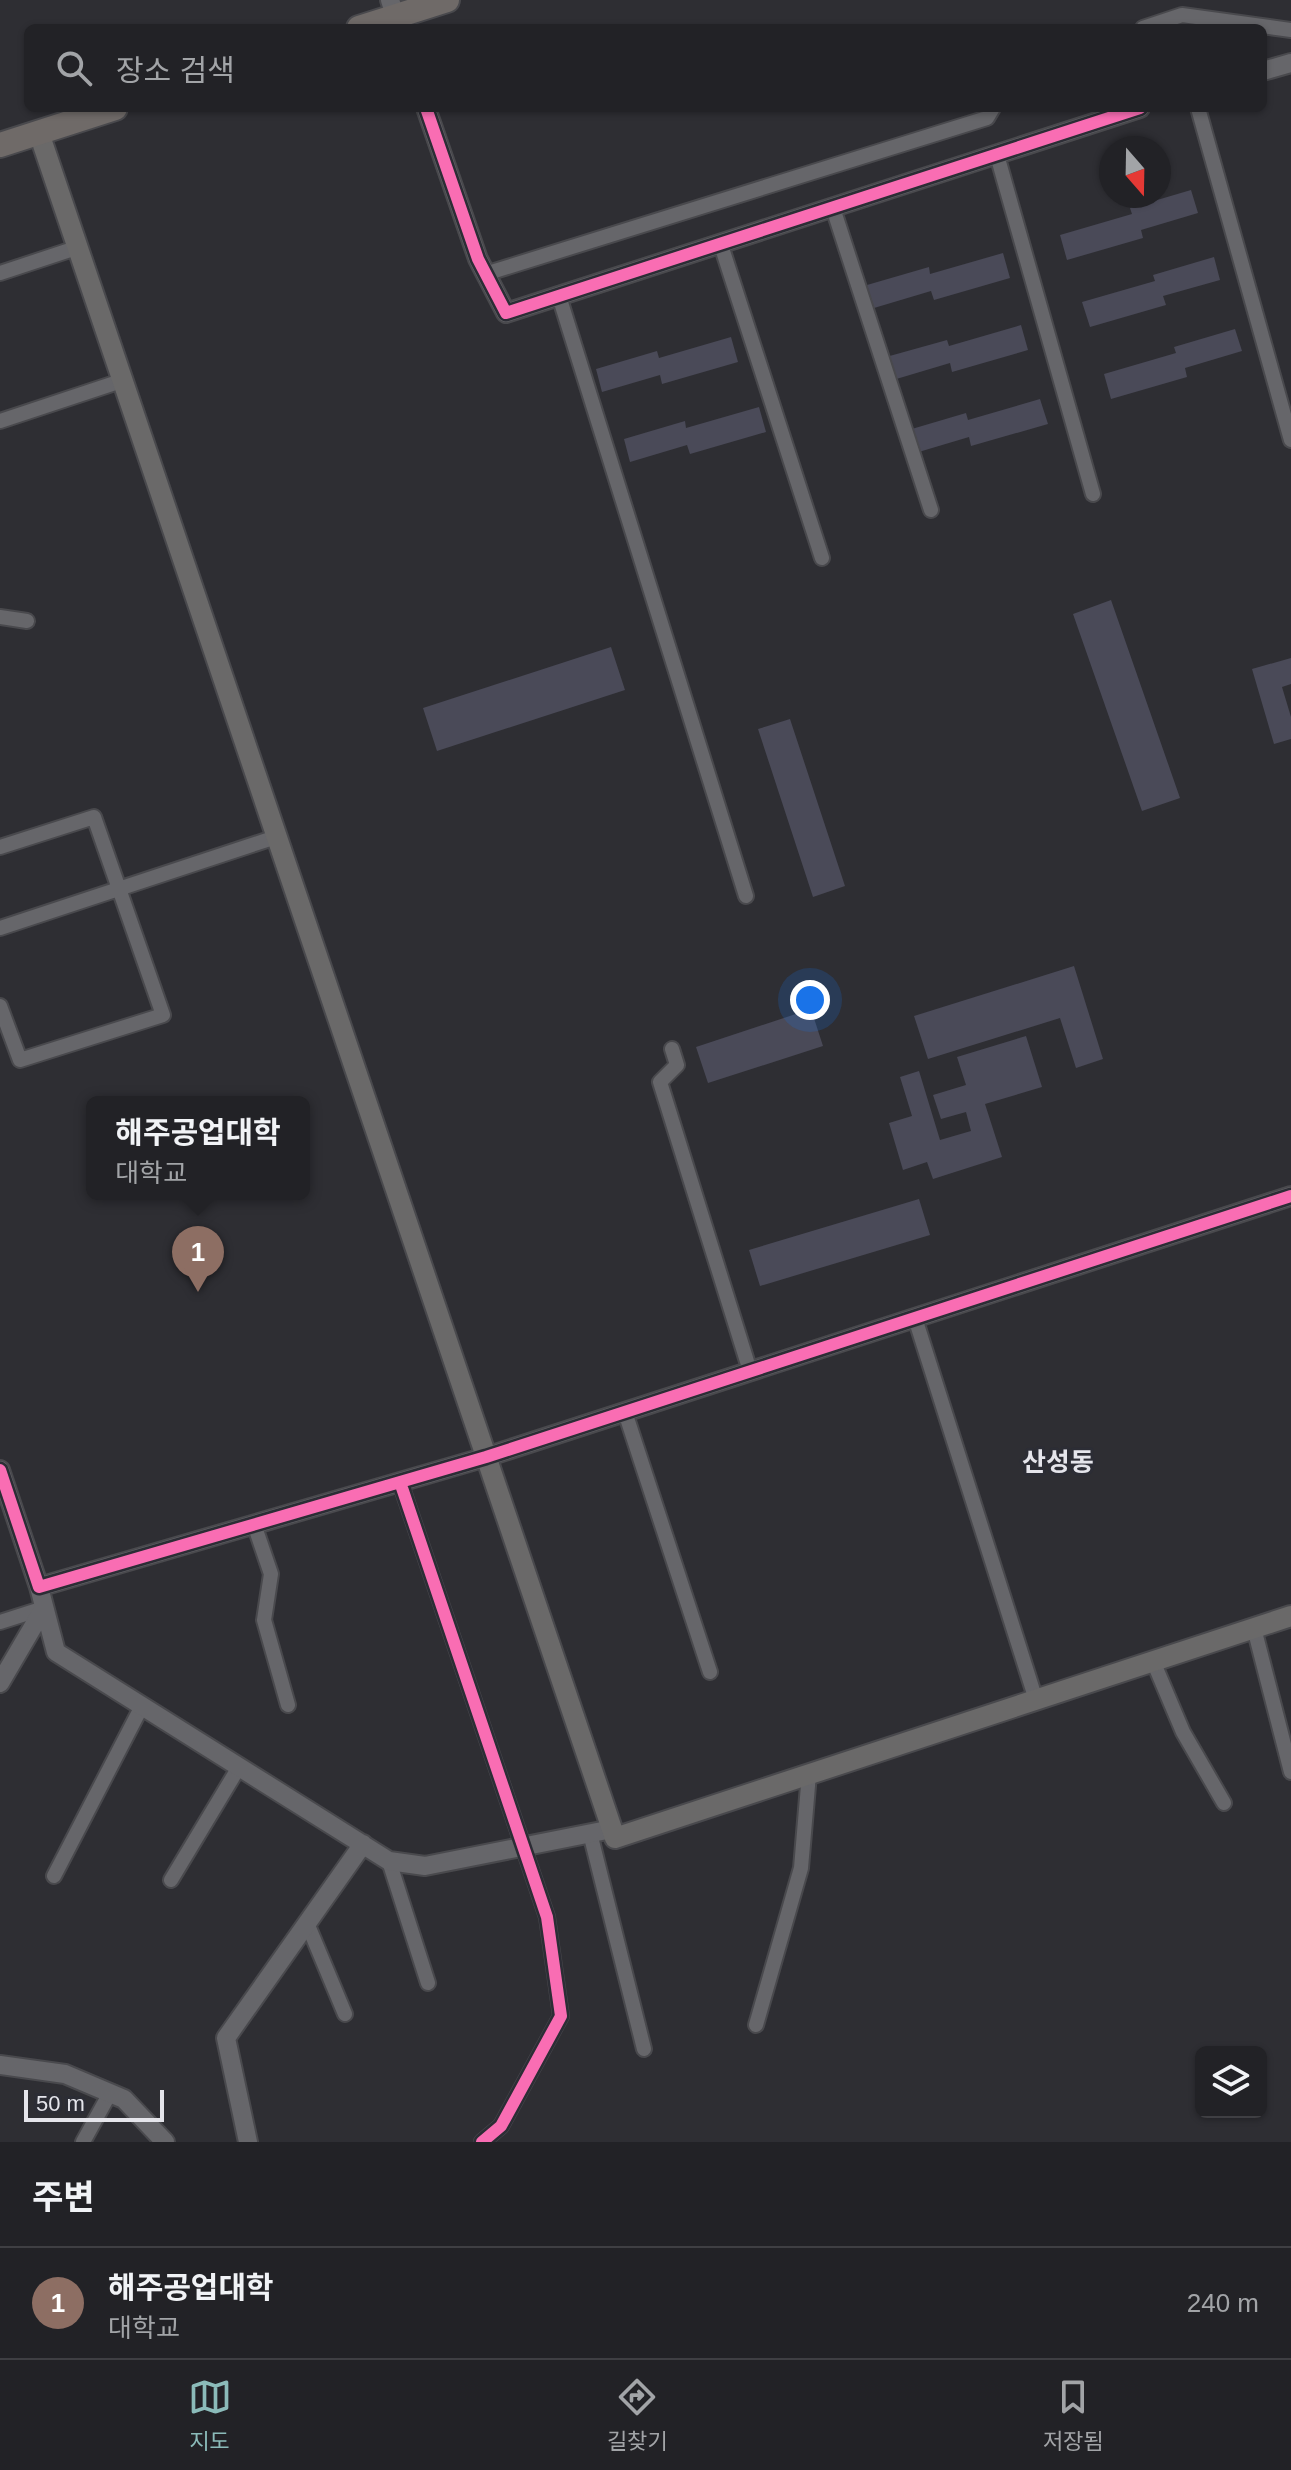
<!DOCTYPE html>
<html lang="ko">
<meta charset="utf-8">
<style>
:root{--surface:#222226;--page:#2e2f32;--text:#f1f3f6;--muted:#a2a4a7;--line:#3f3f43;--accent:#8bbbb9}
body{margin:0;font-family:Helvetica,"Noto Sans KR",sans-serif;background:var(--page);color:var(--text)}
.controls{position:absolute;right:24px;bottom:24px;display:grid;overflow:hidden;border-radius:12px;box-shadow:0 2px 6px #0004}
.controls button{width:72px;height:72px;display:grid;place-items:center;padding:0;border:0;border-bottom:2px solid var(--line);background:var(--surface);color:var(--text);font:40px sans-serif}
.compass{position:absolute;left:1099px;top:136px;width:72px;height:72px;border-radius:50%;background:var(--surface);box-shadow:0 2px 6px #0004;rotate:160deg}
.scale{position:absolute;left:24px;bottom:20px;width:140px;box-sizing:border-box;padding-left:8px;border:4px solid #e5e5eb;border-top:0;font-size:22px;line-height:28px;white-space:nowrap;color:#e5e5eb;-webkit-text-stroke:6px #2c2d35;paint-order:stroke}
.you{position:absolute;left:810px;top:1000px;width:28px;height:28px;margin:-20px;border:6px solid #fff;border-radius:50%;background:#1a73e8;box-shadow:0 0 0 12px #1a73e833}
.badge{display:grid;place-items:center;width:52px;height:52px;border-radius:50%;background:var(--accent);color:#fff;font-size:26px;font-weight:700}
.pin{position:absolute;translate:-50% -66px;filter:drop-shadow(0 2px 4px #0008)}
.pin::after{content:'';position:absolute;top:42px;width:28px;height:24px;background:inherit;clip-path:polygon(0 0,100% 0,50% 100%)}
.popup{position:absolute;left:86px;top:1096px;width:224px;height:104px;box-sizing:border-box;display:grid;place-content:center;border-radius:12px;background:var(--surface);filter:drop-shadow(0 2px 6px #0005);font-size:26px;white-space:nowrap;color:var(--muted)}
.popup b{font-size:30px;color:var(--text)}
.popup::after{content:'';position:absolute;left:50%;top:100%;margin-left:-16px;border:16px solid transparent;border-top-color:var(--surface)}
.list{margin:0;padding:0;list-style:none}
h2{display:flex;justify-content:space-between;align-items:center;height:104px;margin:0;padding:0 32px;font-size:34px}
h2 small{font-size:26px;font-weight:400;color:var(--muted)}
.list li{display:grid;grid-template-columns:52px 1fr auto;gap:24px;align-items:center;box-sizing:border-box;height:112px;padding:0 32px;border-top:2px solid var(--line)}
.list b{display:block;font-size:30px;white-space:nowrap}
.list p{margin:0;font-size:26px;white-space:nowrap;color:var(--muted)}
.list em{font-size:26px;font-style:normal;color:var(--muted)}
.icon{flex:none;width:44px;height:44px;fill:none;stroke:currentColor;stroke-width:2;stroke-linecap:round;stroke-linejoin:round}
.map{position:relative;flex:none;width:1291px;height:2142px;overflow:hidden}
.search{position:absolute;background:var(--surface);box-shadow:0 2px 6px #0004;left:24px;right:24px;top:24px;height:88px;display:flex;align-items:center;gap:20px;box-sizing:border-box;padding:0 28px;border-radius:12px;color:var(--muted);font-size:30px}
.sheet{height:216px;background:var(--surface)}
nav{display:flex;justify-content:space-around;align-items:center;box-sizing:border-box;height:112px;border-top:2px solid var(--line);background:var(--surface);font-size:22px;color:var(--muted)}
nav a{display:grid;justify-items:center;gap:4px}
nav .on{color:var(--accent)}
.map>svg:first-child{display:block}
</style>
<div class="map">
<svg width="1291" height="2142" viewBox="0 0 1291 2142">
<rect width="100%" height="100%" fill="#2e2e33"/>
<path fill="#4a4a58" d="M1191,190l7,23 -57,17 2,8 -76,22 -7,-25 72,-21 -2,-6z
M1003,253l7,25 -76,22 -3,-9 -57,17 -7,-23 62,-18 1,7z
M1214,257l6,23 -57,16 3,9 -76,22 -8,-25 73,-21 -2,-6z
M1021,325l7,25 -76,22 -2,-9 -57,17 -7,-23 61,-17 2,6z
M1235,329l7,22 -57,17 2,9 -76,22 -7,-25 72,-21 -2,-6z
M731,337l7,25 -76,22 -2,-9 -58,17 -6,-23 61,-18 2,7z
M1040,399l8,25 -77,22 -2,-9 -57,17 -7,-23 61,-18 2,7z
M759,407l7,25 -76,22 -3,-9 -57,17 -6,-23 61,-18 1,7z
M1111,600l69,198 -38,13 -69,-197z
M611,647l14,43 -188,61 -14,-43z
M1291,658v26l-9,3 9,30v22l-17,5 -22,-75z
M790,719l55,167 -32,11 -55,-168z
M1074,966l29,93 -27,9 -16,-50 -132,41 -14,-43z
M811,1009l12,37 -115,37 -12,-36z
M1026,1036l16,51 -57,17 17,53 -69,22 -6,-17 -24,8 -14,-47 23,-7 -12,-39 19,-6 21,69 31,-9 -5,-19 -25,7 -8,-24 33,-10 -9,-28z
M919,1199l11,36 -170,51 -11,-36z"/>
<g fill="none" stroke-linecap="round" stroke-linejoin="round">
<g stroke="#49494d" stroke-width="18">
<path id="minor" d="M1143,28l39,-13 109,15
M1198,108l93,332
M997,155l96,339
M833,208l98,302
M721,245l101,313
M0,273l76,-25
M485,274l502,-156 6,-10
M559,296l187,600
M0,421l121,-40
M0,617l27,4
M0,847l94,-30 69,198 -143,45 -20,-54
M0,928l276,-91
M672,1049l5,16 -17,17 90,289
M915,1318l121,382
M625,1412l85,260
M400,1482l147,435 14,99 -60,110 -19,16
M254,1524l17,50 -7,46 24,85
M0,1622l44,-14
M1254,1628l37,144
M1153,1661l30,71 41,71
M590,1833l54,216
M389,1861l39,122
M54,1876l88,-170
M171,1880l68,-113
M307,1923l38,91
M756,2025l45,-157 8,-94
M83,2142l27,-49"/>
</g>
<g stroke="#49494d" stroke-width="22">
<path id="tertiary" d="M390,0l9,28
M1263,71l28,-8
M426,108l52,151 28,54 634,-205
M0,1470l39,117 447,-130 805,-261
M39,1587l17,65 333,209 36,5 187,-37
M0,1683l44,-75
M0,2065l65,9 59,25 41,43
M248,2142l-22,-104 137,-194"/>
</g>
<g stroke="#49494d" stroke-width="24">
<path id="secondary" d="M39,133l576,1705 676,-222"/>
</g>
<g stroke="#49494d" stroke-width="28">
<path id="primary" d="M359,28l88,-28
M0,145l115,-37"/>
</g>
<use href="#minor" stroke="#66666a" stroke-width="14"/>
<use href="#tertiary" stroke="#66666a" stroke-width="18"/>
<use href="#secondary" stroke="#6a6969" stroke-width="20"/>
<use href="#primary" stroke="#6f6a68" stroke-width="24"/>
<g stroke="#2c2d35" stroke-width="17">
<path id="cycleway" d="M426,108l52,151 28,54 634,-205
M0,1470l39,117 447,-130 805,-261
M400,1482l147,435 14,99 -60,110 -19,16"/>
</g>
<use href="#cycleway" stroke="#f96db3" stroke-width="12"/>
</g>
<g text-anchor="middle" stroke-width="6" stroke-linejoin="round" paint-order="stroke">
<g font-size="26" font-weight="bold" fill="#e5e5eb" stroke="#2c2d35">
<text x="1058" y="1471">산성동</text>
</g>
</g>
</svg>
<div class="controls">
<button><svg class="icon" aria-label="layers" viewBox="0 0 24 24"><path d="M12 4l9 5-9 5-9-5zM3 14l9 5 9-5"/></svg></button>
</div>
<svg class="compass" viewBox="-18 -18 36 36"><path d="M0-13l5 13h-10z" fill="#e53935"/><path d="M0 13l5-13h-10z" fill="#a2a4a7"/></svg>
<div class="scale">50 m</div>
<div class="you"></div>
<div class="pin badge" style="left:198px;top:1292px;background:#8d6e63">1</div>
<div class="popup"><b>해주공업대학</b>대학교</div>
<div class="search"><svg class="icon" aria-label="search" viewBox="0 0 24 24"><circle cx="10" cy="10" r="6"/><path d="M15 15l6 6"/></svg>장소 검색</div>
</div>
<section class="sheet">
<h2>주변<small></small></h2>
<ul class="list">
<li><span class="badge" style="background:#8d6e63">1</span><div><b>해주공업대학</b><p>대학교</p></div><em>240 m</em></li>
</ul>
</section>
<nav>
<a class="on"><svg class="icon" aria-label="map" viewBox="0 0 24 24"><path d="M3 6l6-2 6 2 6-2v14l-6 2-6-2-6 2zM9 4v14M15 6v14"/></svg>지도</a>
<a><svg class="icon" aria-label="directions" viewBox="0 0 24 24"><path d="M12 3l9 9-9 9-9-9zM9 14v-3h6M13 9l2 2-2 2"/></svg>길찾기</a>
<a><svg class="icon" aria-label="saved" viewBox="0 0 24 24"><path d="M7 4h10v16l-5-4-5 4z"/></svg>저장됨</a>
</nav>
